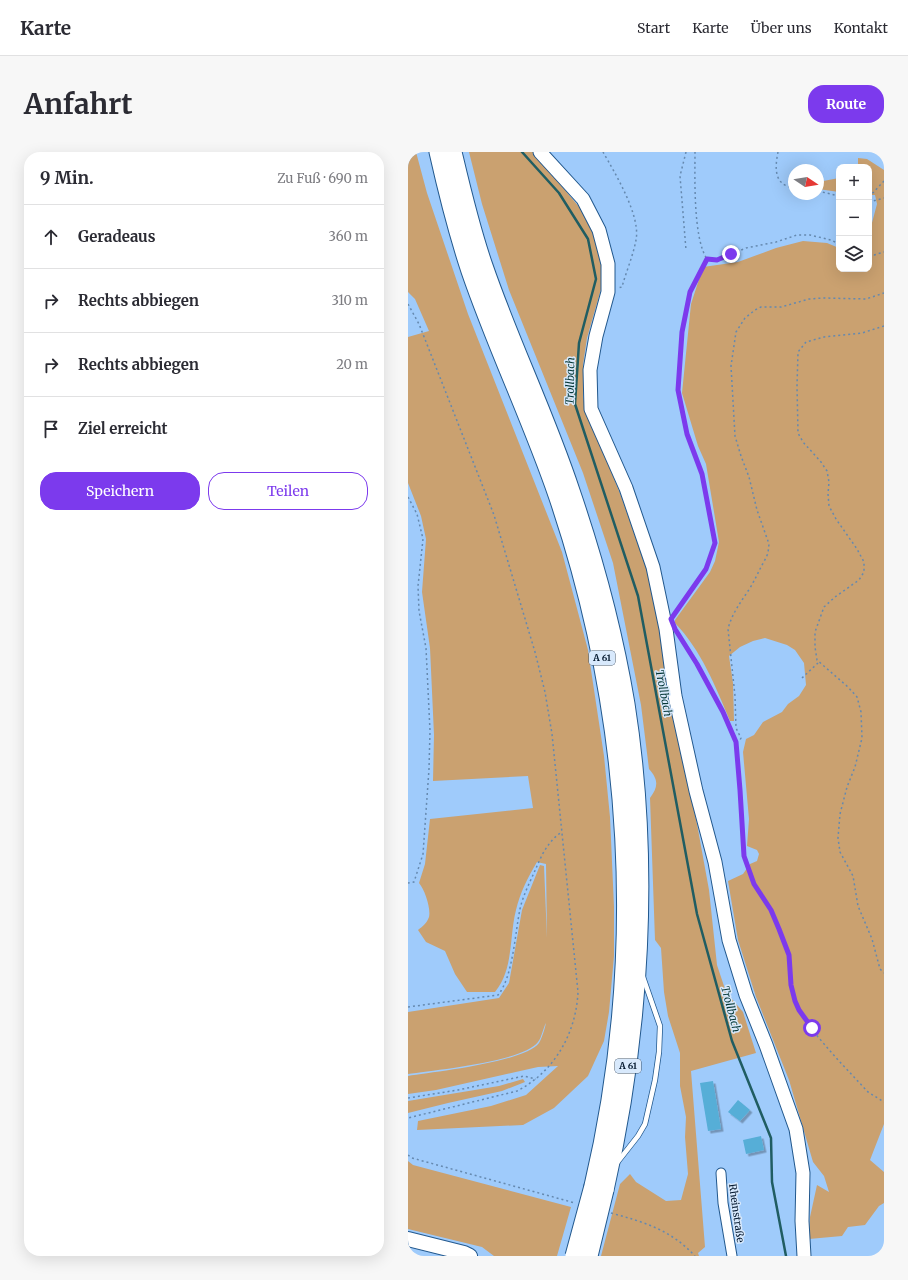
<!DOCTYPE html>
<html lang="de">
<meta charset="utf-8">
<style>
:root{--surface:#fff;--page:#f7f7f7;--text:#2b2b33;--muted:#7c7c81;--line:#e1e1e2;--accent:#7c3aed}
body{margin:0;font-family:Merriweather,serif;background:var(--page);color:var(--text)}
.controls{position:absolute;right:12px;top:12px;display:grid;overflow:hidden;border-radius:8px;box-shadow:0 4px 16px #0002}
.controls button{width:36px;height:36px;display:grid;place-items:center;padding:0;border:0;border-bottom:1px solid var(--line);background:var(--surface);color:var(--text);font:20px sans-serif}
.compass{position:absolute;left:380px;top:12px;width:36px;height:36px;border-radius:50%;background:var(--surface);box-shadow:0 4px 16px #0002;rotate:102deg}
.stop{position:absolute;width:12px;height:12px;margin:-9px;border:3px solid #7c3aed;border-radius:50%;background:#fff}
.stop.end{background:#7c3aed;border-color:#fff;box-shadow:0 1px 4px #0008}
.list{margin:0;padding:0;list-style:none}
h2{display:flex;justify-content:space-between;align-items:center;height:52px;margin:0;padding:0 16px;font-size:17px}
h2 small{font-size:13px;font-weight:400;color:var(--muted)}
.list li{display:grid;grid-template-columns:26px 1fr auto;gap:12px;align-items:center;box-sizing:border-box;height:64px;padding:0 16px;border-top:1px solid var(--line)}
.list b{display:block;font-size:15px;white-space:nowrap}
.list em{font-size:13px;font-style:normal;color:var(--muted)}
.actions{display:flex;gap:8px;padding:12px 16px}
.actions a{flex:1;padding:9px 0;border:1px solid var(--accent);border-radius:16px;text-align:center;font-size:14px;color:var(--accent)}
.actions .main{background:var(--accent);color:#fff}
.icon{flex:none;width:22px;height:22px;fill:none;stroke:currentColor;stroke-width:2;stroke-linecap:round;stroke-linejoin:round}
.map{position:relative;flex:none;width:476px;height:1104px;overflow:hidden;border-radius:16px}
header{display:flex;align-items:center;gap:24px;box-sizing:border-box;height:56px;padding:0 20px;background:var(--surface);border-bottom:1px solid var(--line)}
header strong{font-size:19px}
nav{display:flex;gap:22px;margin-inline-start:auto;font-size:14px}
.intro{display:flex;align-items:center;justify-content:space-between;box-sizing:border-box;height:96px;padding:0 24px}
h1{margin:0;font-size:28px}
.button{padding:10px 18px;border-radius:16px;background:var(--accent);color:#fff;font-size:14px;font-weight:700}
main{display:flex;gap:24px;padding:0 24px}
aside{flex:1;background:var(--surface);border-radius:16px;box-shadow:0 4px 16px #0002}
.map>svg:first-child{display:block}
</style>
<header>
<strong>Karte</strong>
<nav><a>Start</a><a>Karte</a><a>Über uns</a><a>Kontakt</a></nav>
</header>
<div class="intro"><h1>Anfahrt</h1><a class="button">Route</a></div>
<main>
<aside>
<h2>9 Min.<small>Zu Fuß · 690 m</small></h2>
<ul class="list">
<li><svg class="icon" aria-label="ahead" viewBox="0 0 24 24"><path d="M12 20V5M6 11l6-6 6 6"/></svg><div><b>Geradeaus</b></div><em>360 m</em></li>
<li><svg class="icon" aria-label="right" viewBox="0 0 24 24"><path d="M7 20v-9h11M14 6l5 5-5 5"/></svg><div><b>Rechts abbiegen</b></div><em>310 m</em></li>
<li><svg class="icon" aria-label="right" viewBox="0 0 24 24"><path d="M7 20v-9h11M14 6l5 5-5 5"/></svg><div><b>Rechts abbiegen</b></div><em>20 m</em></li>
<li><svg class="icon" aria-label="arrive" viewBox="0 0 24 24"><path d="M6 21V4h12l-3 4 3 4H6"/></svg><div><b>Ziel erreicht</b></div></li>
</ul>
<div class="actions"><a class="main">Speichern</a><a>Teilen</a></div>
</aside>
<div class="map">
<svg width="476" height="1104" viewBox="0 0 476 1104">
<defs>
<filter id="shadow"><feDropShadow dx="2.5" dy="2.5" stdDeviation="0" flood-color="#0004"/></filter>
</defs>
<rect width="100%" height="100%" fill="#9fcbfb"/>
<path fill="#caa170" d="M0,0h8l11,41 41,121 94,238 26,98 16,106 6,61 4,90v49l-5,56 -5,29 -16,35 -34,32 -31,17 -106,5 1,-9 73,-15 35,-11 32,-29 -20,1 -102,23 -28,4v-18c26,-4 117,-14 131,-33 3,-5 6,-15 7,-20 -3,5 -4,14 -8,19 -15,20 -104,28 -130,32v-62l91,-14 10,-15 13,-73 18,-45 4,1 3,72 -1,-74 -9,-2c-9,15 -17,31 -21,48 -7,27 -2,59 -21,82h-28l-12,-18 -10,-23 -19,-9 -8,-12c5,-4 9,-7 11,-13 2,-8 -4,-27 -10,-34l6,-19 5,-45 103,-11 -5,-32 -95,5 1,-46 -4,-87 -8,-56 4,-53 -5,-23 -13,-33v-146l21,-6 -14,-32 -7,-7z
M61,0h64l47,56 9,15 8,22 4,20v24l-14,49 -4,27v32l3,12 35,87 29,83 9,37 15,106 23,102 12,66 8,75 9,27 17,20 13,41 -65,18 14,176 -7,6 1,3h-98l19,-72 10,-10 6,8 30,19 15,-1 7,-26 -3,-37 1,-20 -6,-31v-33l-12,-37 -4,-24 -3,-44 -6,-8 -5,-142c8,-11 9,-18 -1,-29l-8,-64 -28,-142 -30,-90 -74,-183 -27,-86z
M450,6l9,1 17,11v954l-14,36 14,12v31l-5,3 -14,19 -17,2 -6,9 -33,3 1,-22 7,-32 12,7 -5,-16 -11,-14 -24,-82 -33,-83 -18,-57 -10,-59 15,-7 7,-10 7,-3 2,-7 -2,-4 -10,-4 2,-27 -6,-67 3,-13 8,-4 9,-13 19,-10 6,-8 11,-8 7,-11 -2,-22 -9,-13 -8,-5 -22,-7 -12,3 -13,6 -11,9 4,27 1,38h-4c-14,-34 -29,-71 -55,-98v-3l35,-48 5,-11 4,-19 -13,-78 -8,-18 -16,-53 9,-89 12,-37 35,-5 38,-14 27,-7 24,2 12,5v21h30v-35l8,-30 -2,-9h-6v-28h-11z
M431,26v14l-21,-3v-7z
M115,927l2,3 -23,9 -54,12 -40,10v-12l91,-15z
M0,1009l5,4 158,42 -14,49h-63l-12,-9 -74,-18z"/>
<g fill="none" stroke-linecap="round" stroke-linejoin="round">
<path stroke="#205d62" stroke-width="2.5" d="M114,0l37,41 29,46 8,40 -17,64 -4,61 63,192 59,318 35,127 39,97 1,44 14,74"/>
</g>
<path fill="#56aed7" filter="url(#shadow)" d="M305,929l8,48 -13,2 -8,-48z
M330,948l12,10 -10,11 -12,-9z
M353,984l3,14 -18,4 -3,-14z"/>
<g fill="none" stroke-linecap="round" stroke-linejoin="round">
<g stroke="#22588d" stroke-width="6">
<path id="lane" d="M208,1012l22,-28 7,-12 10,-44 4,-28 1,-26 -17,-49"/>
</g>
<g stroke="#22588d" stroke-width="11">
<path id="street" d="M313,1021l2,30 9,53"/>
</g>
<g stroke="#22588d" stroke-width="15">
<path id="secondary" d="M132,0l43,47 16,31 9,34v28l-12,44 -6,34 1,39 35,79 27,79 13,62 9,67 21,95 19,71 14,78 17,55 20,50 30,84 7,44 -1,48 2,35"/>
</g>
<g stroke="#22588d" stroke-width="16">
<path id="primary" d="M0,1087l56,14 6,3"/>
</g>
<g stroke="#22588d" stroke-width="19">
<path id="highway" d="M30,0c9,40 19,80 32,119 26,76 61,148 87,224 76,223 90,462 36,691
M45,0c9,38 18,77 31,114 26,76 62,149 87,225 24,70 43,141 55,213 25,159 15,329 -21,486"/>
</g>
<path stroke="#6589af" stroke-width="1.5" stroke-dasharray="2 3" stroke-linecap="butt" d="M195,0c12,21 38,64 33,88 -3,16 -10,32 -14,47l-4,1
M278,0l-6,24 6,74
M287,0c0,26 -2,86 12,107l10,1 29,-12 30,-6 21,-7h13l21,5 8,4
M370,0c-2,10 -4,24 4,31 3,3 9,4 12,6
M410,39l21,5
M461,45l15,-16
M461,48l4,1 11,-3
M461,102l5,1 10,-3
M0,152l11,20 75,191 41,137 10,40 7,42 26,258c-2,42 -24,80 -61,99l-109,27
M476,174l-22,7 -38,4 -18,5 -8,10 -1,34 1,47 5,9 18,20 6,9 2,11 -1,12 1,12 7,13 21,30 7,13v10l-5,8 -24,17 -11,10 -9,25v15l2,13 31,27 9,10 4,15 1,26 -7,29 -8,20 -7,27 -2,24 2,14 13,24 5,30 14,33 8,30 4,4
M0,345l9,17 6,25 -5,47 1,25 7,37 4,83 -1,38 -6,85 -9,28 -6,1
M266,463l32,-46 9,-26 -13,-69 -15,-40 -9,-44 4,-58 8,-40 17,-33
M270,481l19,31 26,48 13,30 4,48 4,66 9,28 18,26 18,45 2,30 4,16 4,9 19,27 21,24 29,31 16,10
M394,526l17,-16
M328,590l4,-2 1,-2 -5,-10 -1,-32 -7,-67c4,-16 13,-27 22,-41 6,-10 10,-20 16,-30l2,-5 1,-9 -12,-34 -8,-33 -8,-21 -6,-20 -4,-70 5,-34 9,-14 10,-8 6,-3h20l28,-8 14,-1 43,1 18,-6
M0,855l90,-12c15,-18 17,-62 22,-86 3,-14 11,-29 17,-43 5,-12 13,-27 25,-34
M0,946l50,-8 66,-14 12,3
M0,1003l4,3 163,45
M203,1061c33,9 60,17 84,43"/>
<use href="#lane" stroke="#fff" stroke-width="4.5"/>
<use href="#street" stroke="#fff" stroke-width="9"/>
<use href="#secondary" stroke="#fff" stroke-width="13"/>
<use href="#primary" stroke="#fff" stroke-width="14"/>
<use href="#highway" stroke="#fff" stroke-width="17"/>
<g stroke="#22588d" stroke-width="19" stroke-linecap="butt">
<path id="highway-bridge" d="M166,1104l19,-70
M181,1104l16,-66"/>
</g>
<use href="#highway-bridge" stroke="#fff" stroke-width="17"/>
</g>
<g fill="none" stroke-linecap="round" stroke-linejoin="round">
<path stroke="#7c3aed" stroke-width="5" d="M323,102l-14,6 -10,-1 -17,33 -8,40 -4,58 9,44 15,40 13,69 -9,26 -35,50 4,10 22,35 26,48 13,30 4,48 4,66 10,28 17,26 8,19 10,26 2,30 4,16 4,9 13,18"/>
</g>
<g text-anchor="middle" stroke-width="3" stroke-linejoin="round" paint-order="stroke">
<g fill="#d8e9fc" stroke="#43566b" stroke-width="1">
<rect x="181" y="499" width="26" height="14" rx="3"/>
<rect x="207" y="907" width="26" height="14" rx="3"/>
</g>
<g font-size="9" font-weight="bold" fill="#03172d">
<text x="194" y="509">A 61</text>
<text x="220" y="917">A 61</text>
</g>
<g font-size="10" fill="#03172d" stroke="#d8e9fc">
<text transform="translate(329 1061) rotate(82)" y="4">Rheinstraße</text>
</g>
<g font-size="11" font-style="italic" fill="#053736" stroke="#d8e9fc">
<text transform="translate(162 229) rotate(-89)" y="4">Trollbach</text>
<text transform="translate(256 541) rotate(79)" y="4">Trollbach</text>
<text transform="translate(323 857) rotate(75)" y="4">Trollbach</text>
</g>
</g>
</svg>
<div class="controls">
<button>+</button>
<button>−</button>
<button><svg class="icon" aria-label="layers" viewBox="0 0 24 24"><path d="M12 4l9 5-9 5-9-5zM3 14l9 5 9-5"/></svg></button>
</div>
<svg class="compass" viewBox="-18 -18 36 36"><path d="M0-13l5 13h-10z" fill="#e53935"/><path d="M0 13l5-13h-10z" fill="#7c7c81"/></svg>
<div class="stop" style="left:404px;top:876px"></div>
<div class="stop end" style="left:323px;top:102px"></div>
</div>
</main>
